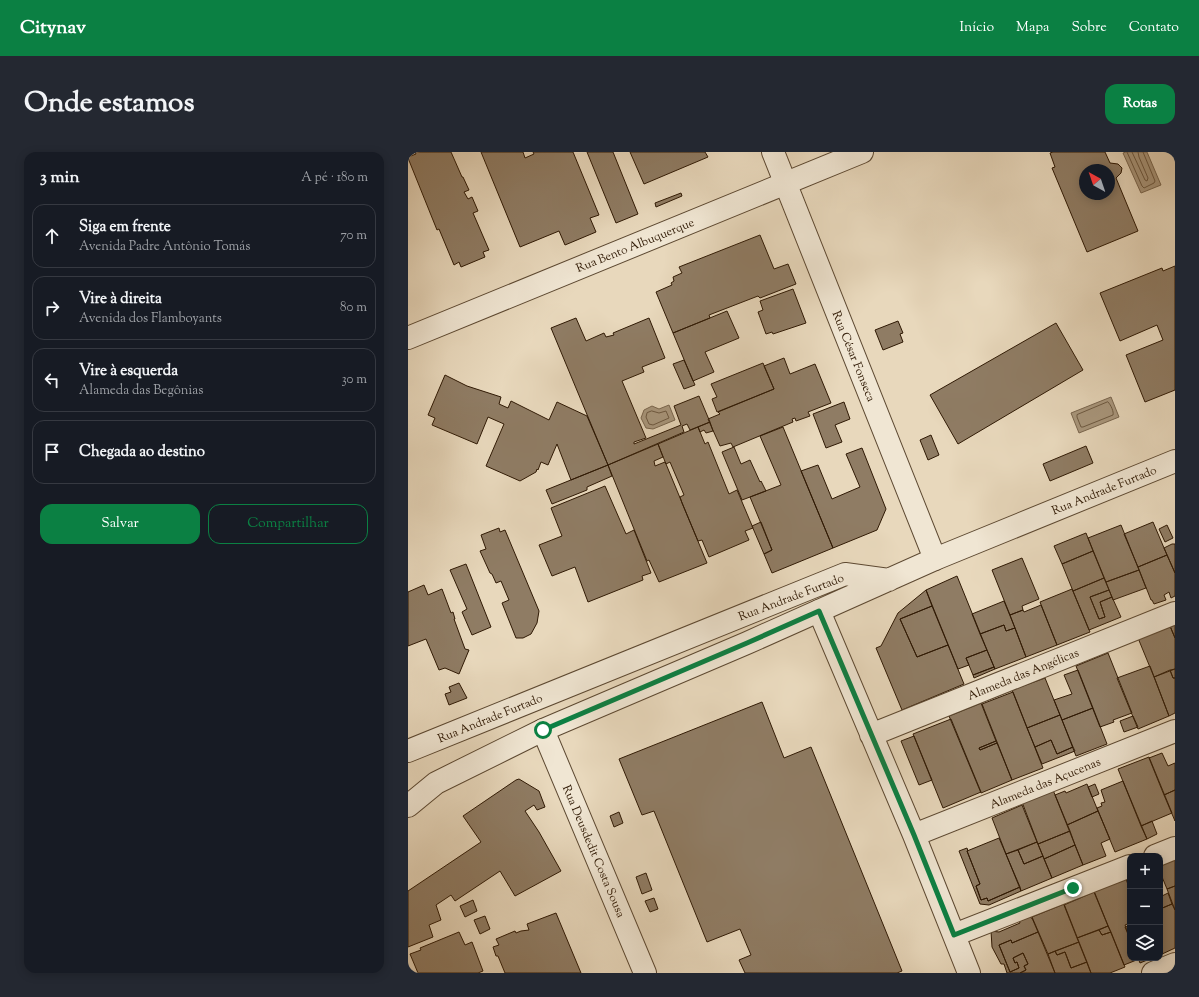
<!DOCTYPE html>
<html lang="pt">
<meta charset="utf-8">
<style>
:root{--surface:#171b24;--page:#242831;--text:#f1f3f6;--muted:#9ea1a6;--line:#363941;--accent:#0b8043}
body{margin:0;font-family:"Sorts Mill Goudy",serif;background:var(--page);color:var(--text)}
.controls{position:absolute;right:12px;bottom:12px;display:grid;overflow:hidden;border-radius:8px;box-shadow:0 2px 10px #0003}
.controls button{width:36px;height:36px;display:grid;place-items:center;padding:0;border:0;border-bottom:1px solid var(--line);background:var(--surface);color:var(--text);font:20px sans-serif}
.compass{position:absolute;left:671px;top:12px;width:36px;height:36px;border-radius:50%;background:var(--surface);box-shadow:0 2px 10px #0003;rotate:320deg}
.stop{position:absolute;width:12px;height:12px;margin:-9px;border:3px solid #0b8043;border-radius:50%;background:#fff}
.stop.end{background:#0b8043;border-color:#fff;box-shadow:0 1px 4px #0008}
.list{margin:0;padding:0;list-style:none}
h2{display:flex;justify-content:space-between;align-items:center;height:52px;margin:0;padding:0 16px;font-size:17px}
h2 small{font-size:13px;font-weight:400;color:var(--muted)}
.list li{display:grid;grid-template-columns:26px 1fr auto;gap:12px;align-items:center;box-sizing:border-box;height:64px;margin:0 8px 8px;padding:0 8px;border:1px solid var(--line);border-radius:12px}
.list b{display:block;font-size:15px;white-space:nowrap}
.list p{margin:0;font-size:13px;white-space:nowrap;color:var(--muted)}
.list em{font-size:13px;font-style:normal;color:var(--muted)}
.actions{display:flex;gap:8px;padding:12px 16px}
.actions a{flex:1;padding:9px 0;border:1px solid var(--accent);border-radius:12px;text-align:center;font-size:14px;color:var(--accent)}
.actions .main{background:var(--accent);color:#fff}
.icon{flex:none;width:22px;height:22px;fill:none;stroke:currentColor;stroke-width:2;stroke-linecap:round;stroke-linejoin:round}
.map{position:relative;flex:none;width:767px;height:821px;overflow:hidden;border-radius:12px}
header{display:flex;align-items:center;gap:24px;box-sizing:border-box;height:56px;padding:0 20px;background:var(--accent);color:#fff}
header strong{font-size:19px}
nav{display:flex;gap:22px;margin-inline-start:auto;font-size:14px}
.intro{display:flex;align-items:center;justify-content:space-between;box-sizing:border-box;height:96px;padding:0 24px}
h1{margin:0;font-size:28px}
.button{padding:10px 18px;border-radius:12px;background:var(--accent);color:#fff;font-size:14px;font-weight:700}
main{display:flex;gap:24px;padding:0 24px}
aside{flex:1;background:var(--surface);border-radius:12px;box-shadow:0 2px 10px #0003}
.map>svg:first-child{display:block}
</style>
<header>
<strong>Citynav</strong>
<nav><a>Início</a><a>Mapa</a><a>Sobre</a><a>Contato</a></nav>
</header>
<div class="intro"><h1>Onde estamos</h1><a class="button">Rotas</a></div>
<main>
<aside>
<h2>3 min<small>A pé · 180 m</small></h2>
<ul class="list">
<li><svg class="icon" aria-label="ahead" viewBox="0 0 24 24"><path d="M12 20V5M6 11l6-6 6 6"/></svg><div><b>Siga em frente</b><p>Avenida Padre Antônio Tomás</p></div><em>70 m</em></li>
<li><svg class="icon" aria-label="right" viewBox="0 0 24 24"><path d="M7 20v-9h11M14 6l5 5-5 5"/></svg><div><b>Vire à direita</b><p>Avenida dos Flamboyants</p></div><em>80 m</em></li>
<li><svg class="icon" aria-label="left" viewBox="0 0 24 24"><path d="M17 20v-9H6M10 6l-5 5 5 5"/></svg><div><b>Vire à esquerda</b><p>Alameda das Begônias</p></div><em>30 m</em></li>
<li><svg class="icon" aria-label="arrive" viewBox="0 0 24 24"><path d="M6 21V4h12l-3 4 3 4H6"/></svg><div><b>Chegada ao destino</b></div></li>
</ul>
<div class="actions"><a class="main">Salvar</a><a>Compartilhar</a></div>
</aside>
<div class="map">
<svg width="767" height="821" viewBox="0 0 767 821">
<rect width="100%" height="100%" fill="#e8d8bc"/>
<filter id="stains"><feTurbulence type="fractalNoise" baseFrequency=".005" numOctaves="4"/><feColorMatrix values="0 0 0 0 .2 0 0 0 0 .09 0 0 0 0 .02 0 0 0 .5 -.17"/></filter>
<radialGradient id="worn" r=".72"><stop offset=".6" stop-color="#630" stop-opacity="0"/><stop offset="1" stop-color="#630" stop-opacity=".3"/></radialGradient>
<path fill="#a9977d" stroke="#78654d" d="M718,0h21l14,33 -20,8 -18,-40z
M703,245l8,20 -40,16 -8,-20z
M261,253l6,15 -22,9 -7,-1 -5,-10 3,-8 8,-4 7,3z"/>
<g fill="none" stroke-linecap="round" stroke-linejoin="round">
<path stroke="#6c5840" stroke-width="1" d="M719,0l15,34 2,2 10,-5 1,-2 -12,-29
M724,0l13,28 2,1 1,-3 -9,-21 -1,-5
M700,250c3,3 6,10 5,13l-30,12h-2l-4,-10v-2z
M244,259l7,2 7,-2 3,7 -16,7 -4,-1 -3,-7 1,-4z"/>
</g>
<path fill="#8f7c64" stroke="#2f1904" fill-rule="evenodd" d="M7,0h36l11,25h1l6,13 -5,2 4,7 4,-2 6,14 -5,2 16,37 -6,2 2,5 -24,10 -2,-5 -5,3 -15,-36 -2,1 -29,-72v-1l8,-3z
M73,0h42l2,6 9,-4 -1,-2h40l26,63 -9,3 6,14 -31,13 -6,-14 -39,16z
M179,0h26l25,62 -22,9z
M222,0h75l3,5 -64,27z
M645,0h52l5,11 8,1 4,4 -1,5 -5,5 22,53 -51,21 -35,-84 3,-1 -5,-14zM677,18h24v24h-24z
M273,41l1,3 -26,11 -1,-4z
M352,83l14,34 14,-5 8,20 -36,14 -2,-2 -49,19 1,3 -37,15 -17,-41 16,-7 -1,-2 3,-2 -1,-4 9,-4 -3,-6z
M767,114v124l-30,12 -19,-47 37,-15 -6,-15 -37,16 -20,-48 62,-25 1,3z
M385,137l13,34 -33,11 -1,-2 -6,2 -8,-22 5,-2 -3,-9z
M319,159l12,27 -34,14 9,20 -21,9 -20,-48z
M168,166l10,23 18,-8 2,4 8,-2 -1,-2 36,-15 16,40 -23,9 2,5 -22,9 24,57 -12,4v2l47,-19 -7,-19 25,-10 11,26 -20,8 -3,-6 -5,2 2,6 -76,33 -57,-137z
M490,169l5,12 -3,1 3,8 -20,8 -8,-20z
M648,171l27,47 -125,74 -28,-49z
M376,206l6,16 25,-10 16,39 -23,9 2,4 -14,5 -1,-3 -3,1 1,3 -60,25 -2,-4 -11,3 -12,-27 12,-5 -2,-2 56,-23 -10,-23z
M276,208l11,25 -11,4 -11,-25z
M355,211l11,26 -57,23 -5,-13 5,-2 -6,-13z
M37,223l22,11 34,11 -2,7 9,4 3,-7 38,19 8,-18 30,14 21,49 -37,15 -14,-36 -9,21 -7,-3 -3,8 -1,-1 -1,3 -16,9 -34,-15 18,-42 -16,-7 -11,27 -45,-19 3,-7 -7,-3z
M436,250l6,17 -15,6 7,17 -16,6 -13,-34z
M302,270l3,9 -7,2 -2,-3 -4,2 -2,-5z
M290,275l7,17 3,-2 21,52 8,-4 16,38 -8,3 4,9 -40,17 -7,-17 -4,1 -16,-38 -2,-6 4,-2 -14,-33 -4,2 -8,-20z
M375,275l50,121 -61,25 -8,-19 8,-4 -22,-53 31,-12 -21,-49z
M523,283l8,20 -11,5 -8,-20z
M250,292l5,13 -9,4 1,5 10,-4 1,2 41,99 -48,19 -10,-22 -2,1 -39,-96z
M678,294l7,17 -43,18 -7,-17z
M326,295l7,17 9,-4 10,22 1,-1 5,10 -24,9 -20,-48z
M454,296l24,61 -9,21 -44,18 -32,-77 17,-6 14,34 28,-12 -14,-33z
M200,313l4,11 -25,11v3l-35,14 -6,-14z
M197,334l21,48 8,-4 17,43 -9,3 1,4 -55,22 -13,-35 -23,9 -13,-31 23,-9 -11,-28z
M353,370l11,28 -8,4 -12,-28z
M745,370l14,33 -29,12 -14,-33z
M713,373l18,45 -33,12 -18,-44z
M759,373l6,13 -8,4 -6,-13z
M91,376l1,4 5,-2 34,81 -2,12 -6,11 -8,4h-7l-14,-35 7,-3 -8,-19 -5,2 -4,-9 -2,-1 -10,-22 6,-2 -5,-14z
M678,381l7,18 -31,13 -8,-18z
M764,392h3v29l-11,-25z
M685,399l11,27 -31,13 -11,-27z
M759,403l8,18v23l-4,2 -2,-6 -5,3 2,5 -12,4 -2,-4h-1l-13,-33z
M614,406l17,41 -17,7 1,4 -13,5 -18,-45z
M58,412l25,63 -19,8 -10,-23 5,-3 -17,-39z
M731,418l7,18 -33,12 -7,-18z
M549,424l30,74 -21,8 3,7 -11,4 -32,-79z
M696,426l5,12 -19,7 9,22 6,-2 -5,-15 12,-5 9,20 -32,13 -16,-39z
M16,433l4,10 14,-6 9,24 2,-1 2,7h-1l11,30 4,1 -10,24 -14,-6 -6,2 -13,-31 -18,7v-54z
M664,437l18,43 -33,13 -17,-43z
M518,438l6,16 -32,13 17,38 31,-12 16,39 -62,26 -26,-62 5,-2 17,-33z
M701,438l3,7 -12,5 5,15 -6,2 -9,-22z
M596,449l11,27 -9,3 -2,-6 -24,9 -8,-20z
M633,453l16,40 -31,12 -16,-42 13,-5 1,2z
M524,454l16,39 -31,12 -17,-38z
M767,472v14l-5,-12z
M596,473l2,6 9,-3 11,29 -31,12 -15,-35z
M762,474l5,12v31l-21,8 -16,-39z
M579,498l7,17 -21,8 -7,-17z
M700,501l24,60 -19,7 1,2 -14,5 -24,-61z
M742,514l19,50 -31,13 -21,-51z
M586,515l1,2 -21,9 -1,-3z
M767,517v9h-2l-3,-8z
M670,518l15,38 -31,12 -8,-20 18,-6 -8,-19z
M762,518l3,8h2v35l-6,3 -15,-39z
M637,526l15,37 -33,13 -15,-38z
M51,531l8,15 -18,7 -4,-11 6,-2 -2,-5z
M605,540l30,76 -31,12 -30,-76z
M354,550l22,56 27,-11 91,224 -5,2h-152l-6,-13 12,-5 -11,-26 -33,13 -53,-131 -12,4 -23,-56z
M573,551l15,38 -17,7 1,2 17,-7 15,37 -31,13 -32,-77z
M685,556l14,36 -31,12 -14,-36z
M652,563l13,32 -16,7 -6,-14 -16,7 -8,-19z
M725,564l5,11 -14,5 -4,-11z
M543,567l30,73 -38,16 -30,-74z
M506,584l18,44 -13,5 -18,-44z
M643,588l6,14 16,-7 2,4 -33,13 -7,-17z
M588,589l1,2 -17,7 -1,-2z
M754,601l6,13 7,-3v27l-11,5 -15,-37z
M741,605l23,56 -31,13 -23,-57z
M111,627l20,12 6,16 -8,3 -3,-5 -9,6 14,21 22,39 -46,25 -15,-25 -45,30 -4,-6 -15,10 5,15 -12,5 4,12 -25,10v-56l73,-49 -18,-26 53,-36z
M715,629l24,58 -32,13 -18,-44 5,-2 -1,-3 4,-1 -4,-12z
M679,632l11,27 -31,14 -12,-30 10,-4 1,2z
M687,632l4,10 -7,3 -4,-10z
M645,638l17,41 -32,13 -16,-42z
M767,638v31l-11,-26z
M614,653l15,37 -31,12 -14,-36z
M690,659l12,28 -9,4 5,13 -23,9 -16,-40z
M211,660l4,11 -9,4 -4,-11z
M744,669l5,13 -10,5 -6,-13z
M662,679l5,14 -31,14 -6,-15z
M591,686l21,49 -32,14 -1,-3 -6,2 -5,-14 4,-2 -13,-33z
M629,690l6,14 -19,8 -6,-14z
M667,693l8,20 -31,13 -8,-19z
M559,696l1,3h-1l13,33 -4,2 5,14 6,-2 1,3 32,-14 1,4 -32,14 -9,-1 -21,-53z
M610,698l6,14 19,-8 9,22 -31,13 -15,-37z
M767,705v29l-8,3 -7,-17v-8z
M238,721l6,17 -10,4 -6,-17z
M718,727l4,11v33l-5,2 5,14v19h8l1,1 -15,6 -30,-74z
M767,734v24l-8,-21z
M686,740l14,34 -31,12 -13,-33z
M760,741l4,11 -12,5v-12z
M246,746l4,11 -8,3 -5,-11z
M65,748l4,11 -12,6 -5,-11z
M656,752l15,38 -31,12 -16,-37z
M764,752l3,6v38l-15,7v-46z
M148,761l25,60h-76l-7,-17h-2l-3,-9 6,-2 -3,-6 19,-8 1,2 5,-2 8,-1 -2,-6z
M77,764l5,13 -10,5 -6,-14z
M622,764l1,2h1l6,14 -26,11 -1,-3 -12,5 11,27 9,-4 -2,-6 -2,1 -2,-5 10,-5 5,11 -4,2 2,4 -6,3h-13l-3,-9h-3l-9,-17 -1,-16 8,1 21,-9 -1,-3z
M722,773v14l-5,-12z
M700,774l3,6 -9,3 -3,-5z
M691,778l3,5 9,-3 14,35 -15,6h-19l-14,-35z
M51,780l6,13 7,-3 11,29 -5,2h-60l-8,-19 11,-4 -1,-2z
M630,780l17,41h-35l6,-3 -2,-4 4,-2 -5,-11 -10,5 2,5 2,-1 2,6 -9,4 -11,-27 12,-5 1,3z
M671,790l8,20 -16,6 -6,-16 -8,3 -2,-4z
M647,799l2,4 8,-3 6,16 16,-6 4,11h-36l-7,-19z
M730,806h14l-12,5z"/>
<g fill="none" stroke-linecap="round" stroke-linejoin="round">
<g stroke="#5d4932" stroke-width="24">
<path id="minor" d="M365,0l162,407
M411,459l95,224 55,138
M135,578l102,243
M463,583l304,-122
M506,683l261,-104
M747,704l20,-8
M546,783l176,-69
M745,821l22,-9"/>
</g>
<g stroke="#5d4932" stroke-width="24">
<path id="tertiary" d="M0,186l454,-186
M0,599l437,-177 44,6
M0,654l28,-23 107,-53 204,-87 188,-84 240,-98"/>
</g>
<use href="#minor" stroke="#f0e6d3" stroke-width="22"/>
<use href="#tertiary" stroke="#f0e6d3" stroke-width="22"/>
</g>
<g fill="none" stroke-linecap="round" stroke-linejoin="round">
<path stroke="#0b8043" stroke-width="5" d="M135,578l204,-87 72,-32 95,224 40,100 119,-47"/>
</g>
<g text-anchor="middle" stroke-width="4" stroke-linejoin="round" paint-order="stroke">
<g font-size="12" fill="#2f1904" stroke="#f0e6d3">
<text transform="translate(227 93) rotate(-22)" y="4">Rua Bento Albuquerque</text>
<text transform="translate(446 204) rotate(68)" y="4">Rua César Fonseca</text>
<text transform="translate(696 338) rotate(-22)" y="4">Rua Andrade Furtado</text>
<text transform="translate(383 445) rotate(-21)" y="4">Rua Andrade Furtado</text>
<text transform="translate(615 522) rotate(-22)" y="4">Alameda das Angélicas</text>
<text transform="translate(82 566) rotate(-22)" y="4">Rua Andrade Furtado</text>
<text transform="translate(637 631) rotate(-22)" y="4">Alameda das Açucenas</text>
<text transform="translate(186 699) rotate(67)" y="4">Rua Deusdedit Costa Sousa</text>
</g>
</g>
<rect width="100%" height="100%" filter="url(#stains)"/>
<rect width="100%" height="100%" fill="url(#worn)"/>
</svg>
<div class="controls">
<button>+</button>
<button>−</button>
<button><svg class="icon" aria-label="layers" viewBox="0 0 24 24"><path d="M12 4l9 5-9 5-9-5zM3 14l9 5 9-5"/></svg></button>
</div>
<svg class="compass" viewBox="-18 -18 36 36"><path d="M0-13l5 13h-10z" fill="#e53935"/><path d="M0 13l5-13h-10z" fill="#9ea1a6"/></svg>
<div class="stop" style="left:135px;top:578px"></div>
<div class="stop end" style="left:665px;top:736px"></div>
</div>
</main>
